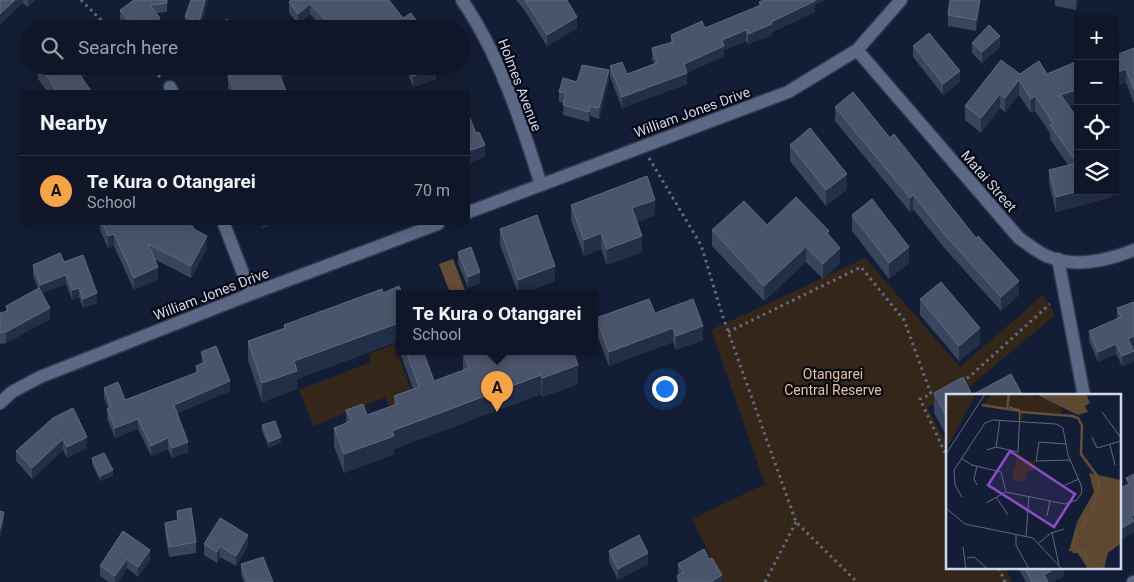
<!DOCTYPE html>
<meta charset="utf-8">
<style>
:root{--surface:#0e1628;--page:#1c2334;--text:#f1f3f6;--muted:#9b9fa8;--line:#2e3545;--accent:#f5a346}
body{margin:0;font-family:Roboto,sans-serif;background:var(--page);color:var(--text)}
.controls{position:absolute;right:15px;top:15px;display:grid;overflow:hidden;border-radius:0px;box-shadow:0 5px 20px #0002}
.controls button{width:45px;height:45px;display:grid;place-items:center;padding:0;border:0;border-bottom:1px solid var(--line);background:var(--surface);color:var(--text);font:25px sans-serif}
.you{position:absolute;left:664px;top:388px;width:18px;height:18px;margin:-12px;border:4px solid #fff;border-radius:50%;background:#1a73e8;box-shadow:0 0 0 8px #1a73e833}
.badge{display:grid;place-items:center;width:32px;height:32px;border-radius:50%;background:var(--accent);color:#111;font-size:16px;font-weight:700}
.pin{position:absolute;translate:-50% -41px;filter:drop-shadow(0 1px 2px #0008)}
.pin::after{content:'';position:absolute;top:26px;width:18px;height:15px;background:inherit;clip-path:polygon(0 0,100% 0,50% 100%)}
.popup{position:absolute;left:396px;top:290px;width:202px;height:65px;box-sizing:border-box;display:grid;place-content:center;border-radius:0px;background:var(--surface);filter:drop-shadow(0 1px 4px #0005);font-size:16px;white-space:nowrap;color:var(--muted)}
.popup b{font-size:19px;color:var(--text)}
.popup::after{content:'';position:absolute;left:50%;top:100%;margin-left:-10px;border:10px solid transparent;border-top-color:var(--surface)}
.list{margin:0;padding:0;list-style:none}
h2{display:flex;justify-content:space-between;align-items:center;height:65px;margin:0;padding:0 20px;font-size:21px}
h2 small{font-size:16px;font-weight:400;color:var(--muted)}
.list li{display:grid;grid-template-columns:32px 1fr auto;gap:15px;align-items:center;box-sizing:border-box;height:70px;padding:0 20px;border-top:1px solid var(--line)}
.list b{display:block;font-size:19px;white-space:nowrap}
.list p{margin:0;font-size:16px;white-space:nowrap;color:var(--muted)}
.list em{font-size:16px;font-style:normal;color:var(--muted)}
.icon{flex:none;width:28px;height:28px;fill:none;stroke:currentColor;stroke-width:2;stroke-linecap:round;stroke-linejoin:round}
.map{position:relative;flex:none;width:1134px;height:582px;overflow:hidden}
.search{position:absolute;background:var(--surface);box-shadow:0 5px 20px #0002;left:20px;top:20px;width:450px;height:55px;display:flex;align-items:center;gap:12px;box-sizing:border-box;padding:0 18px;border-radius:28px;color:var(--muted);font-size:19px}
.panel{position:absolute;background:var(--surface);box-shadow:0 5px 20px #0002;left:20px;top:90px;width:450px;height:135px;border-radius:0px}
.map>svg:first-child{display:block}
</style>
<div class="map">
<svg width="1134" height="582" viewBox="0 0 1134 582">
<rect width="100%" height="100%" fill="#131e36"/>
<path fill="#342619" d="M865,258l95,109 83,-72 12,20 -92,77 -15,4v2l-21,9 21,39v122h58l6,14h-289l-31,-63 73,-35 -54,-154z
M394,344l21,55 -25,10 -5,-12 -72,29 -14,-36 72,-28 -2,-8z"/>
<path fill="#644d37" d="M453,259l13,34h-16l-11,-29z"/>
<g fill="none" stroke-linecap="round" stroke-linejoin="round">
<g stroke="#33394d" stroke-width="15">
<path id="minor" d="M462,0c38,56 59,121 79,185
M857,50l162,188c9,6 19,15 30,19 27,11 60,3 85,-7
M170,87l2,4
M469,212l319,-120 69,-42 44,-50
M224,224l27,70
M1058,259l26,137
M0,403l12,-11 28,-15 211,-83 187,-70
M1133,582h1"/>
</g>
<path stroke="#636d82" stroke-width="3" stroke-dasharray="2.5 4" stroke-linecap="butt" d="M81,0l29,29
M149,66l12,12
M649,158l52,87 21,69 74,208 61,60
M728,332l133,-65 43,53 27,74 -11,5 28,60
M961,381l8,-4 81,-73
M999,568l6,14
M765,582l31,-60"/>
<use href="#minor" stroke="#5b6986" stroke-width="12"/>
</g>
<path fill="#39455d" d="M0,0h35l-7,7 -5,-4z
M167,0v12l-11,1 4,15 -1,1h-23l-2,-2 -2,2h-5l-7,-10v-9z
M191,0h17l-8,29 -15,-1v-11z
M291,0l112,18 19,11h-98l-14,-15 -12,10 -9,-11v-11z
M516,0h51l10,28 -30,18 -22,-35z
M1055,0h23l-2,10 -21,-4z
M759,2l56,3v7l-43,20v3l-24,9 -2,-3 -22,9v6l-37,17v11l-65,24 -12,-31v-11l17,8 27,-10 -2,-5v-11l19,-6v-7l34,-7 54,-22z
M980,10l-4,21 -28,-5v-11z
M972,43l28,4 -18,16 -10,-10z
M913,46l47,36 -17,13 -30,-38z
M1134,48v56l-18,-49z
M1078,61v42l-9,4 43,84v6l-56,15 -7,-28v-14l19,-5 -18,-26v-6l-15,-22 -4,2 -12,-18 -14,17 -5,-4 -19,25 -16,-13v-14l55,-32h27z
M38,66h47v10l-3,2 9,13h-44l-9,-12z
M405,66h30l1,13 -23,8z
M292,74l-12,3 6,14h-57l-1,-4v-11z
M609,80l-10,39 -9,-3 -1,6 -26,-7 1,-12 -5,-1v-10l18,-10z
M835,107l55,31 86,100 43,57 -18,16 -55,-61 -33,-41 -3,3 -75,-91z
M790,145l57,44 -21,17 -36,-45z
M21,191v13l-1,-1v-11z
M571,205l84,10 -18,7 5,30 -35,13 -6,-16 -17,7 -13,-36z
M852,215l57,48 -20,16 -37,-48z
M100,224h91l3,5 13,19 -16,30 -37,-19 4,20 -24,11 -20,-44 -6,2 -8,-18z
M767,225l62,11 11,27 -17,16 -17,-17 -42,39 -52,-55v-16z
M500,229l55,52 -31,12h-6l-18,-48z
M458,252l22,31 -12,5 -10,-25z
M64,262l33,41 -14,5 -4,-11 -7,3 -6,-16 -24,9 8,26 -44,24 -6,1v-31l6,-1v-6l32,-17 -5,-14v-10z
M383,293h17v58h23l11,30 29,-10v-18l33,5 82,26 -36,13 -1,-3 -147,55v5l-50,19 -10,-27v-18l12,-5v-13l21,5 27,-10v-9l19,-7 -17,-47 -99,37v10l-35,13 -14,-42v-19l36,-12v-4z
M920,299l60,45 -21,17 -39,-46z
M1134,302v45l-2,1 2,13 -12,5 -6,-12 -18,8 -9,-21v-10l28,-12v-11z
M655,313l48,27 -27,10 -3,-8 -64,24 -13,-34v-14z
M201,352l29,39 -53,22 11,39 -16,6 -4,-9 -17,7 -13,-27 -23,9 -8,-19 1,-11 -4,-10v-10l21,12 71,-27v-7l6,-3z
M934,393l38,2 -24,1v43l-14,-26z
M53,418l34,30 -20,10 -4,-8 -31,29 -16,-18v-10z
M262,425l19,17 -12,6 -7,-17z
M92,458l21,18 -13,5 -8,-17z
M177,511l19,31v11l-27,4 -4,-24v-10l12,-2z
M123,531l27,29 -12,17 -11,-9 -9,14h-9l-9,-6v-10z
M204,544l44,2 -12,20 -16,-9 -3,6 -13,-8z
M609,551l39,13 -30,16 -9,-18z
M709,559l13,23h-45v-6l1,-1v-11z
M241,564l32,18h-29l-3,-7z
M1018,568h48l-2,1v7l-11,6h-27z"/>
<path fill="#232f47" d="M15,0h8v3l-23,22v-11z
M28,0h7l-7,7z
M205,0h3l-8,29h-1v-7z
M813,0h12l-10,5v7l-43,20v3l-24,9v-10z
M980,0v10l-4,21v-11z
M1076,0h2l-2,10z
M310,4v10l-12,10v-10z
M577,17v11l-30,18v-11z
M134,18v9l-2,2h-3v-7z
M160,18v10l-1,1h-13z
M379,21v8h-10z
M746,30v11l-22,9v6l-37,17v11l-65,24v-11l100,-57z
M1000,36v11l-18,16v-11z
M78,66h7v10l-10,7v-15z
M292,68v6l-16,4v-6z
M436,68v11l-23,8v-11z
M1126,69v14l-11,4v-14z
M609,70v10l-10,39v-11z
M960,71v11l-17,13v-11z
M1019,80v15l-14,17v-14z
M1078,89v14l-17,7v-15z
M1000,94v14l-19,25v-15z
M1035,96v15l-4,2v-14z
M590,106v10l-1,6v-10z
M485,145v12l-16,6v-12z
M847,174v15l-21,17v-16z
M1079,191h33v6l-56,15v-15z
M913,195v14l-3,3v-14z
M655,200v15l-23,9v-16z
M262,224h12l-12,5z
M601,233v16l-17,7v-16z
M114,234v12l-6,2v-12z
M207,236v12l-16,30v-12z
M642,236v16l-35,13v-16z
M806,247v15l-42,39v-15z
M909,247v16l-20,16v-16z
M840,248v15l-17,16v-15z
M555,266v15l-31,12h-6v-13z
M158,267v12l-24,11v-12z
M480,272v11l-12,5v-11z
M66,275v9l-26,10v-9z
M1019,281v14l-18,16v-14z
M79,288v9l-7,3v-10z
M97,293v10l-14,5v-9z
M50,308v11l-44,24v-11z
M396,324v18l-99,37v10l-35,13v-19l32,-22z
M703,326v14l-27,10v-14z
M673,328v14l-64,24v-14z
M980,328v16l-21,17v-15z
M1134,336v11l-6,3v-11z
M1116,344v10l-18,8v-10z
M1134,351v10l-12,5v-10z
M578,365v19l-36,13v-19z
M541,375v19l-147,55v5l-50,19v-19l48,-23z
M230,381v10l-56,24v-10z
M138,419v10l-23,9v-10z
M87,437v11l-20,10v-11z
M281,437v5l-12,6v-6z
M168,438v11l-17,7v-10z
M63,439v11l-31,29v-11z
M188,442v10l-16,6v-10z
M113,470v6l-13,5v-5z
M4,512v11l-4,17v-11z
M1134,515v17l-14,9v-12l11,-13z
M248,535v11l-12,20v-10z
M220,546v11l-3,6v-11z
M150,550v10l-12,17v-10z
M648,553v11l-30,16v-11z
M127,559v9l-9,14h-3v-6z
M1056,568h10l-2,1v7l-11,6h-9v-7z
M722,575v7h-11z"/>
<path fill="#4a556c" stroke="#5f697f" d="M0,0h15l-15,14z
M134,0h33v3l-17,2 10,13 -14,11h-3l-9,-11 -5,4 -9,-12z
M191,0h14l-6,22 -14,-5z
M291,0h98l14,18 8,-5 11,16h-38l-5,-8 -10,8h-43l4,-4 -20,-21 -12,10 -9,-12z
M525,0h42l10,17 -30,18z
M764,0h51v1l-44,21 1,2 -24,10 -2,-4 -24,10 2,6 -40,18 3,9 -65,24 -12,-31 12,-4 5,12 30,-11 -5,-15 21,-6 -2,-7 31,-14 3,7 56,-23 -2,-3z
M950,0h30l-4,20 -28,-5z
M227,19l9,10h-19z
M989,25l11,11 -18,16 -10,-9z
M929,33l31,38 -17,13 -30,-38z
M1134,48v42l-8,-21 -11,4v-20l1,2z
M1001,60l19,14 19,-13 8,13 31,-13v28l-17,6 17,24v72h1l-23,6 -7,-27 28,-7 -27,-38 3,-2 -18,-27 -4,3 -12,-19 -14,18 -5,-4 -19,24 -16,-12z
M582,65l27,5 -10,38 -9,-2 -1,6 -26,-7 3,-12 -7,-1 4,-14 14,4z
M40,66h38l-3,2 16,23h-34z
M252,66h24l10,25h-52l-6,-15z
M276,66h16v2l-14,4z
M409,66h26l1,2 -23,8z
M853,92l37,46 4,-4 82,104 2,-2 41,45 -18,16 -55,-61 -33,-41 -3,3 -75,-91z
M469,116l7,17 3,-1 6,13 -16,6z
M810,128l37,46 -21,16 -36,-45z
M647,176l8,24 -23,8 10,28 -35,13 -6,-16 -17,7 -13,-35z
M796,197l33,34 -2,2 13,15 -17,16 -17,-17 -42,39 -52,-56 32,-29 23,24z
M872,199l37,48 -20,16 -37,-48z
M537,215l18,51 -37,14 -18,-51z
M103,224h88l3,5 13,7 -16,30 -43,-22 10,23 -24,11 -20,-44 -6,2z
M471,247l9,25 -12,5 -10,-25z
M60,253l4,9 19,-7 14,38 -14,6 -4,-11 -7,2 -6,-15 -26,10 -7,-20z
M941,282l39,46 -21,18 -39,-47z
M399,286l3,7h-2v41l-4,-10 -102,37 3,10 -35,12 -14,-42 37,-13 -1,-3 98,-36 1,4z
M39,288l11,20 -44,24 -6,1v-20l8,-2 -2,-5z
M649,299l6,14 38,-14 10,27 -27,10 -3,-8 -64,24 -13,-34z
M1134,302v34l-6,3 6,12 -12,5 -6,-12 -18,8 -9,-21 32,-14 -4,-9z
M216,346l14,35 -56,24 14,37 -16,6 -4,-10 -17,8 -13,-27 -23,9 -8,-19 4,-2 -7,-19 14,-6 7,18 73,-28 -2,-6 9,-4 -4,-10z
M406,351h17l11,30 35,-13 -6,-15 7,-2h24l2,7 19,-7h58l5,14 -36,13 -1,-3 -149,56 2,5 -50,18 -10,-26 17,-7 -5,-11 17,-6 4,11 30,-11 -3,-8 25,-9z
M1011,374l12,22h-75v23l-14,-26 29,-16 9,18z
M73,408l14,29 -20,10 -4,-8 -31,29 -16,-17 37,-33z
M275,421l6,16 -12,5 -7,-17z
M104,453l9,17 -13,6 -8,-18z
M1134,474v41l-3,1 3,5 -14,8v-41l9,-4 -3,-6z
M191,508l5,34 -27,5 -4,-24 13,-3 -1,-9z
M0,511l4,1 -4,17z
M220,518l28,17 -12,21 -16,-10 -3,6 -13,-8z
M123,531l27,19 -12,17 -11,-8 -12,17 -15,-10z
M639,535l9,18 -30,16 -9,-18z
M704,549l5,10 3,-1 10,17 -11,7h-31l-3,-6 6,-4 -5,-8z
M263,557l10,25h-26l-6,-18z
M1025,568h31l-12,7 4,6 -2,1h-14z"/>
<g text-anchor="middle" stroke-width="4.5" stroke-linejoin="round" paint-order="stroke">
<g font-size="14" fill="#d0d8e9" stroke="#050813">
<text transform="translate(520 85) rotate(69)" y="5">Holmes Avenue</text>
<text transform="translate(692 112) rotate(-20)" y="5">William Jones Drive</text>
<text transform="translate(989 181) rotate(49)" y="5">Matai Street</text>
<text transform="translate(211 294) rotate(-21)" y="5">William Jones Drive</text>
</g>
<g font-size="14" fill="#edc197" stroke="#050813">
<text x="833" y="379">Otangarei<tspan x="833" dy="16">Central Reserve</tspan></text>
</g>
</g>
<g transform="translate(946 394)">
<rect width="175" height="175" fill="#131e36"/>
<path d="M0,0h30l-30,55zM44,0h41l30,12 1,8 -38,-3 -1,9h-5v-9l-34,-5zM71,58l10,8 8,1 -2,10h-6l-2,11 -12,-2 -1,-10 -8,1 11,-2z" fill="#342619"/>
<path d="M89,0h51l4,9 -5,3 3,6 -10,3zM143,79l32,7 -1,64 -12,9 -4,16h-16l-11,-17 -8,-1 8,-29 17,-30z" fill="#5e4832"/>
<path fill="none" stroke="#644d37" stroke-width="2.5" d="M36,11l38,6M61,16l2,-16M75,18l51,4 6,2 4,8 -1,28 17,23 1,9 -6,24 -8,8v7l-8,4 -4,19 1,4 10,-1 3,10 8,6"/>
<path fill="none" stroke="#5f687e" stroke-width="1" d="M156,18l19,26M146,43l5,11 24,-7M164,51l5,20M50,53l4,-27M41,56l9,-3 22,5 2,-42 -11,-3M0,60l39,-60M15,64l11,7 29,7 5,20M90,67l35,-1M90,68l3,-20 27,2M31,72l-3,13 3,6M119,91l14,-6M16,103l-7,-12 -1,-15 31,-47 8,-3 63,4 7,4 5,27 13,30 1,7 -5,8 -12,4 -59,-12 -20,11M50,103l12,18M0,114l19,16 68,14 29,31M101,122l3,-15M106,139l7,32M70,141v10l13,24M80,142l3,-40M93,149l12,-10 13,-4M17,153l3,22M21,164l7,-1 14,12"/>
<path fill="#8c4ec7" fill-opacity="0.15" stroke="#8c4ec7" stroke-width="2.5" d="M64,57l65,43 -21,33 -66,-42z"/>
<rect width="175" height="175" fill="none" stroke="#d0d8e9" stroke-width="2.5"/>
</g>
</svg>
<div class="controls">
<button>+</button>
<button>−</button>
<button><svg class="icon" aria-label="locate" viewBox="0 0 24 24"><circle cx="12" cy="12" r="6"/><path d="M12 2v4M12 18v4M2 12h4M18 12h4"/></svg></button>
<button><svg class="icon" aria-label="layers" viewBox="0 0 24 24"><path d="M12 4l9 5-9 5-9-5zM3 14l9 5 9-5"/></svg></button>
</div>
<div class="you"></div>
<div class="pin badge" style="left:497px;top:412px">A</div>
<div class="popup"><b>Te Kura o Otangarei</b>School</div>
<div class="search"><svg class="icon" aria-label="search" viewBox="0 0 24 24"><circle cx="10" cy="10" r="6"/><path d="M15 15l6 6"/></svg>Search here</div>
<section class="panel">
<h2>Nearby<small></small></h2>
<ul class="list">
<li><span class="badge">A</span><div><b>Te Kura o Otangarei</b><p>School</p></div><em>70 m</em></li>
</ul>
</section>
</div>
